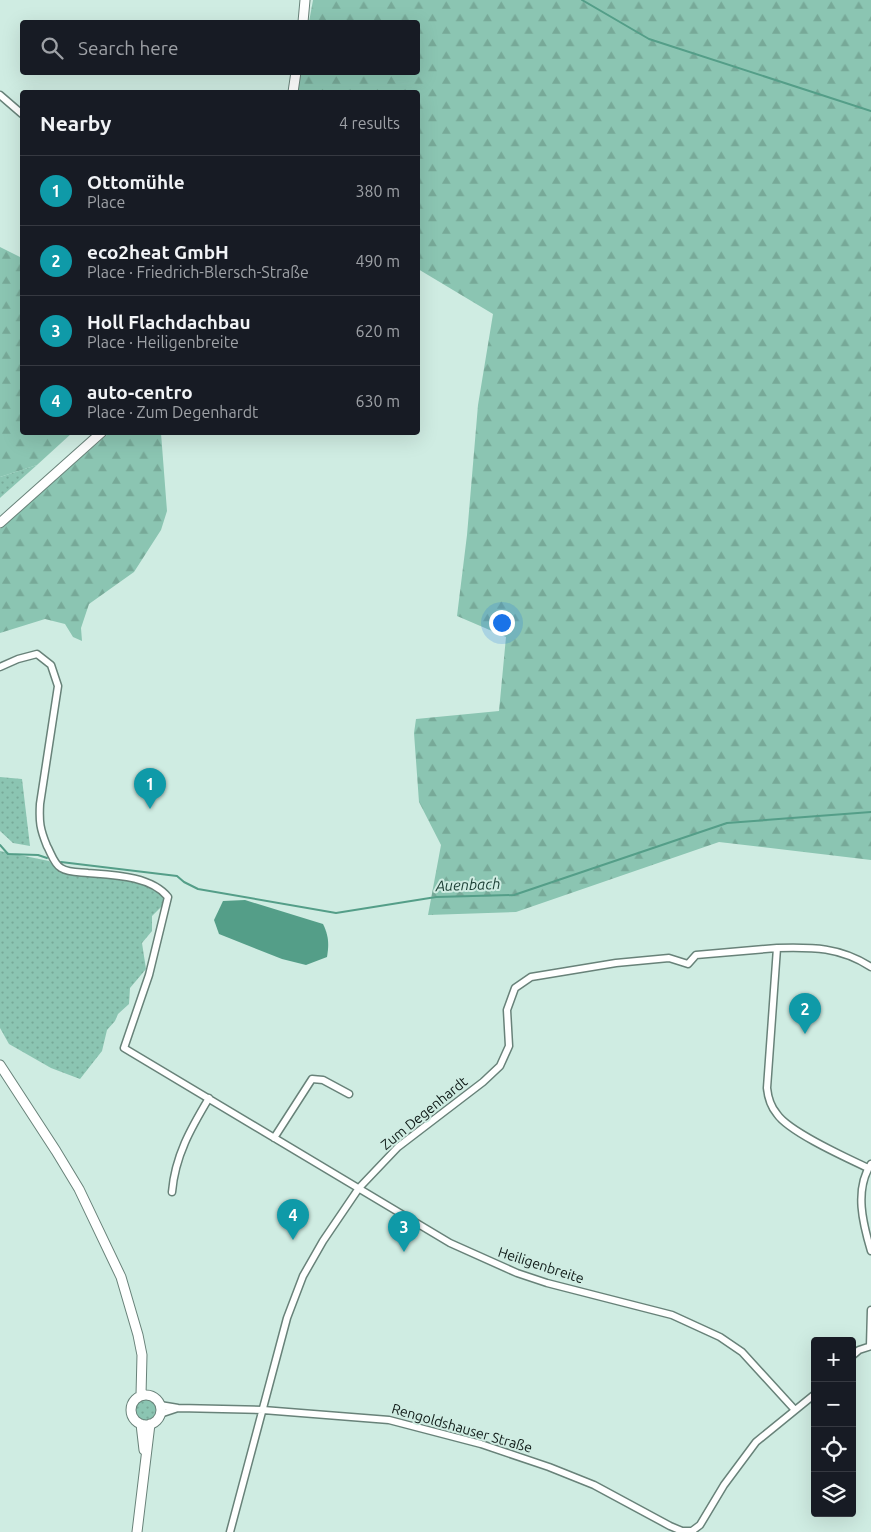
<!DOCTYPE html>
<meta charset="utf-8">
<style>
:root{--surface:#171b24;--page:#20242c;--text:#f1f3f6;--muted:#9ea1a6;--line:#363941;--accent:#d93025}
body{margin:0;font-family:Ubuntu,sans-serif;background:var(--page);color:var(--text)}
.controls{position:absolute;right:15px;bottom:15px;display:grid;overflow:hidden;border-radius:5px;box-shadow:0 5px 20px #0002}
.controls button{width:45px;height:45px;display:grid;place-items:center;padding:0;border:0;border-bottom:1px solid var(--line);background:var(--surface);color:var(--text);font:25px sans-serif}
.you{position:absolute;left:501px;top:622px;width:18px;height:18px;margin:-12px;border:4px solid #fff;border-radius:50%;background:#1a73e8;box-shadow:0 0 0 8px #1a73e833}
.badge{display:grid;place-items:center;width:32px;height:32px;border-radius:50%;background:var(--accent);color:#fff;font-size:16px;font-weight:700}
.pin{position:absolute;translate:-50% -41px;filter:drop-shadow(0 1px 2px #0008)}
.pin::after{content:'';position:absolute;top:26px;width:18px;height:15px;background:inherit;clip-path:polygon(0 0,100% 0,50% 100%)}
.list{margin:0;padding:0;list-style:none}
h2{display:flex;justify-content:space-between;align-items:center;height:65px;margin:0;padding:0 20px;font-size:21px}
h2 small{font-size:16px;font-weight:400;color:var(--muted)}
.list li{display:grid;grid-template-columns:32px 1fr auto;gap:15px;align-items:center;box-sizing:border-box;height:70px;padding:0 20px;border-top:1px solid var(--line)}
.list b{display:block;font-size:19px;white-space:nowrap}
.list p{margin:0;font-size:16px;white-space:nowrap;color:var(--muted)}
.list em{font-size:16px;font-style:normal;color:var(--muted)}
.icon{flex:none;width:28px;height:28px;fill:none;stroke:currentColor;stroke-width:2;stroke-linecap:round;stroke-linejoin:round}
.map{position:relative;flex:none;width:871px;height:1532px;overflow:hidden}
.search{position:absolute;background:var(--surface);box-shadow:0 5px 20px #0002;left:20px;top:20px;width:400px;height:55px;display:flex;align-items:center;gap:12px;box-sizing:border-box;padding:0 18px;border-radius:5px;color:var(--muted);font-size:19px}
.panel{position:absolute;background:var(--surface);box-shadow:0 5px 20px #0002;left:20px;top:90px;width:400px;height:345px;border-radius:5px}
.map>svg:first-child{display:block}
</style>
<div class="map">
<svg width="871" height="1532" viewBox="0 0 871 1532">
<defs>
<pattern id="grass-dots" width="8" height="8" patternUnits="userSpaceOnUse" patternTransform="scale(1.25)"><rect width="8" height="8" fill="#8bc5b2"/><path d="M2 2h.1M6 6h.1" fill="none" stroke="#77a998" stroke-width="1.8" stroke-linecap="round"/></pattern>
<pattern id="forest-firs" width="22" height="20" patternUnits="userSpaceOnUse" patternTransform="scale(1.25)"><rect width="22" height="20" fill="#8bc5b2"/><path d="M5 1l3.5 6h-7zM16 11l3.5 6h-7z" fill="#77a998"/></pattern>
</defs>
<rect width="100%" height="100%" fill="#cfece2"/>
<path fill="url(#grass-dots)" d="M37,465l-36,32 -1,1v-21z
M0,777l22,2 8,67 -17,-3 -13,-12z
M0,851l49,10 11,11 48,4 35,8 12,4 9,9 -1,8 -11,11v15l-10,12 4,26 -16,19 -1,16 -11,10 -3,7 -8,9 -5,21 -22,28 -29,-11 -42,-24 -9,-16z
M135 1411a11 11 0 1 1 22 0a11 11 0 1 1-22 0Z"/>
<path fill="url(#forest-firs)" d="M313,0h558v860l-152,-18 -203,70 -88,3 13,-70 -22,-43 -5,-69 2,-14 83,-8 7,-74 -49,-21 10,-81 11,-130 15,-91 -75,-45v-177h-122l4,-19 118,-1v-50h-109z
M0,247l22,11v174l50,1 -35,32 -37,12z
M109,433h52l6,78 -6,19 -27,42 -45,32 -8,24 1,13 -9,-4 -8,-13 -20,-5 -45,14v-104z"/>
<path fill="#549e88" d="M245,900l78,24c6,12 6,21 4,33l-21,8 -24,-6 -63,-25 -5,-14 9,-19z"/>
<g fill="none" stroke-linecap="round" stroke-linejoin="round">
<path stroke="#549e88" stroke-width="2" d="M582,0l67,39 222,72
M0,845l8,9 30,1 9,3
M61,862l116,14 7,6 14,7 138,24 100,-16 78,-2 213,-72 144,-11"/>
<g stroke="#688279" stroke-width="9">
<path id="minor" d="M0,95l22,19
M0,667l18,-8 19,-5 14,11 7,21 -18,118c-1,18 0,25 7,42 4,7 7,18 14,22 8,5 19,4 27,5 26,2 63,3 80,24l-19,78 -25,73 326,195 67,30 30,10 125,32 48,22 22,15 53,58
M777,948c36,-1 63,-1 94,19
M274,1138l38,-59 11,1 26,14
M871,1164c-17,26 -8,60 0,87
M172,1192c3,-36 19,-64 37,-94
M870,1346l1,-36
M852,1356l7,-6 12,-4
M160,1405l18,3 85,2 126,10 92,24 68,23 45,18 76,41 12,5h10
M160,1414l18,-6
M692,1531l8,-6 24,-40 32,-43 59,-48
M230,1532l57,-214 16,-42 20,-35 36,-53 39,-41 85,-65 17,-16 9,-20 -2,-36 8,-22 16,-11 85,-14 53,-5 19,6 8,-9 81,-7 -10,140c1,10 4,19 10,26 12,18 70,44 91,54"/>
</g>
<g stroke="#688279" stroke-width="11">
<path id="secondary" d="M303,22l2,-22
M293,92l3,-20
M0,523l102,-91
M0,1065l56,86 23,38 42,88 17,58 4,20 -1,40
M131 1410a15 15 0 1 1 30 0a15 15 0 1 1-30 0Z
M141,1424l3,26
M137,1532l13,-108"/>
</g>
<use href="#minor" stroke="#fff" stroke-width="6"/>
<use href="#secondary" stroke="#fff" stroke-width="9"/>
</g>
<g text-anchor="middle" stroke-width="4" stroke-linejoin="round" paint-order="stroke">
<g font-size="14" fill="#0e1916" stroke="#cfece2">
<text transform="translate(424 1113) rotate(-39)" y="5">Zum Degenhardt</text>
<text transform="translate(541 1265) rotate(18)" y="5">Heiligenbreite</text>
<text transform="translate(462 1428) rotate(16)" y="5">Rengoldshauser Straße</text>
</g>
<g font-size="15" font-style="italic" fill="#1a3d33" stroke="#cfece2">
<text transform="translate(468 885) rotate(-2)" y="5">Auenbach</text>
</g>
</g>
</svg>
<div class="controls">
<button>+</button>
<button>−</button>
<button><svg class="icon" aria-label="locate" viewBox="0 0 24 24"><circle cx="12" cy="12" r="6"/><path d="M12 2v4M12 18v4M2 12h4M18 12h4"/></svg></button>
<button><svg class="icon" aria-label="layers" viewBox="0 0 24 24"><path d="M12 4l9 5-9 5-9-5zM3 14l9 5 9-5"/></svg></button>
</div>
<div class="you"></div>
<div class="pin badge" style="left:150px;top:809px;background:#0f9aa8">1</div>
<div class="pin badge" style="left:805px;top:1034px;background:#0f9aa8">2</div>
<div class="pin badge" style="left:404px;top:1252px;background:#0f9aa8">3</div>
<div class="pin badge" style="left:293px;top:1240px;background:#0f9aa8">4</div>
<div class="search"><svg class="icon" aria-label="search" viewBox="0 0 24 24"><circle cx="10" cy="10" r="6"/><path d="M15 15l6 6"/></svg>Search here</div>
<section class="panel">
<h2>Nearby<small>4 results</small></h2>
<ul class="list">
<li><span class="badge" style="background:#0f9aa8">1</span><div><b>Ottomühle</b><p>Place</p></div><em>380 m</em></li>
<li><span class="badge" style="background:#0f9aa8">2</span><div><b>eco2heat GmbH</b><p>Place · Friedrich-Blersch-Straße</p></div><em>490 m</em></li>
<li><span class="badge" style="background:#0f9aa8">3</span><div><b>Holl Flachdachbau</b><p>Place · Heiligenbreite</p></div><em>620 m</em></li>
<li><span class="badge" style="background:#0f9aa8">4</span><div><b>auto-centro</b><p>Place · Zum Degenhardt</p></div><em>630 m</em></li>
</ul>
</section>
</div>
